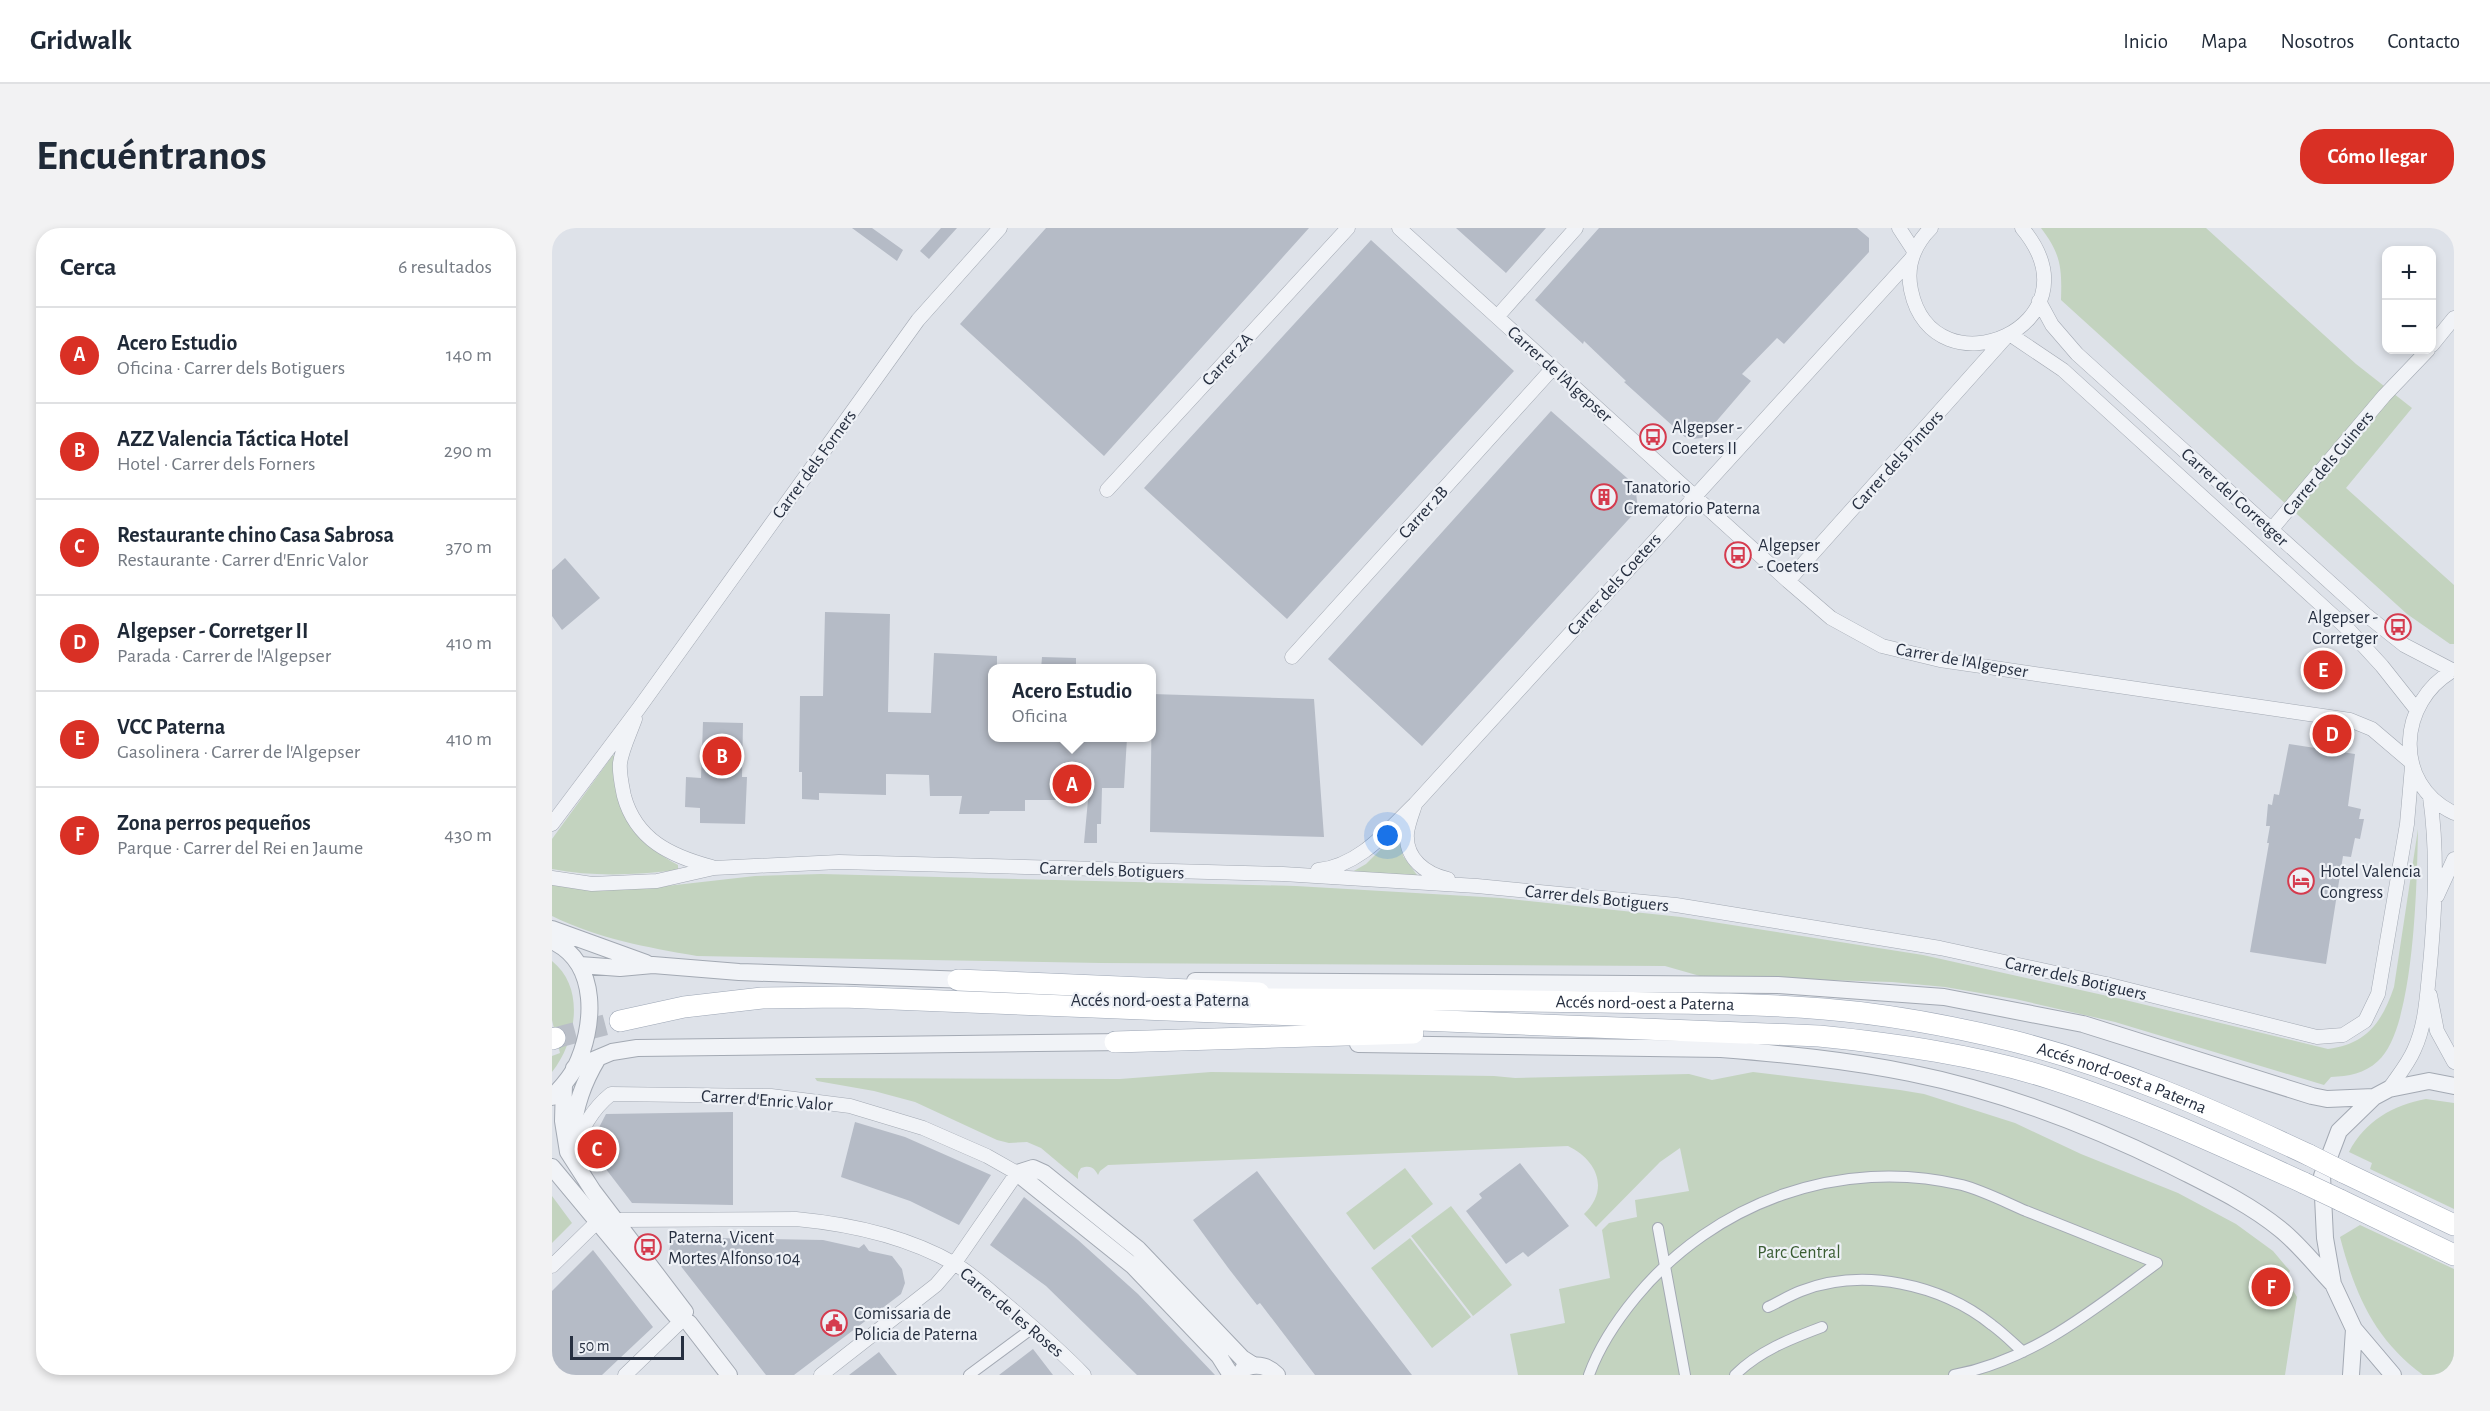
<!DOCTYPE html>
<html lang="es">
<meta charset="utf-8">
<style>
:root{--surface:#fff;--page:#f2f2f3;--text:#1f2937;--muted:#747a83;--line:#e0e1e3;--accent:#d93025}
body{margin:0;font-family:"Alegreya Sans",sans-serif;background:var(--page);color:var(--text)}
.controls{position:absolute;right:18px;top:18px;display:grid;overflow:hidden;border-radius:12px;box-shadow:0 3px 9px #0003}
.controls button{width:54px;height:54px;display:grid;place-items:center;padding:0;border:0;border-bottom:2px solid var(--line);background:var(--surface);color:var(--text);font:30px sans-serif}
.scale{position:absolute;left:18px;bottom:15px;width:114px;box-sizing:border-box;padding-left:6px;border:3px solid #262f40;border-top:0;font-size:16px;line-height:21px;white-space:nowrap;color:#262f40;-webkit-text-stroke:4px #eef1f6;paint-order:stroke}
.you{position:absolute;left:836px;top:608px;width:21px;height:21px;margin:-15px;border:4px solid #fff;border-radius:50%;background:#1a73e8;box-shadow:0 0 0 9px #1a73e833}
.badge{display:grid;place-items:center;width:39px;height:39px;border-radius:50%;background:var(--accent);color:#fff;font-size:20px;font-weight:700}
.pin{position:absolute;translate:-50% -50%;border:3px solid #fff;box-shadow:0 2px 6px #0006}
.popup{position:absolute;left:436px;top:436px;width:168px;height:78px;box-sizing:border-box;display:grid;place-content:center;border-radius:12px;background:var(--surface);filter:drop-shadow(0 2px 4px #0005);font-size:20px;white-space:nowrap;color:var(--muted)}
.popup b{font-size:22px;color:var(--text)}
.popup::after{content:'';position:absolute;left:50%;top:100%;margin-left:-12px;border:12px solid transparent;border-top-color:var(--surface)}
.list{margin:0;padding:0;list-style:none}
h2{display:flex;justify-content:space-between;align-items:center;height:78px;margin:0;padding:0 24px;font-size:26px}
h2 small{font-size:20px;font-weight:400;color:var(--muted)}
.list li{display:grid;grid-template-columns:39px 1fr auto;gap:18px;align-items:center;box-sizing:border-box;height:96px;padding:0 24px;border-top:2px solid var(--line)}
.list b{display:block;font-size:22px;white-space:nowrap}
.list p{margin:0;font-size:20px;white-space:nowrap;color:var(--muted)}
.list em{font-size:20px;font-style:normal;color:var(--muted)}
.map{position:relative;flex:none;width:1902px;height:1147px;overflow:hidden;border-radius:24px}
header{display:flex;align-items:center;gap:36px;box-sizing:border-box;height:84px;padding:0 30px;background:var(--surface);border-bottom:2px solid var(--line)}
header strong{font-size:28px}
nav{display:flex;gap:33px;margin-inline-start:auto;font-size:21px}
.intro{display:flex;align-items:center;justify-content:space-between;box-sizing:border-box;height:144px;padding:0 36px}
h1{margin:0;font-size:42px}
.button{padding:15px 27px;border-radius:24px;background:var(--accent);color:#fff;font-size:21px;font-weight:700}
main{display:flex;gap:36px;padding:0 36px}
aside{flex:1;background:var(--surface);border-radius:24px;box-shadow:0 3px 9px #0003}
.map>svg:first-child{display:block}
</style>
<header>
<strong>Gridwalk</strong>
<nav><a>Inicio</a><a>Mapa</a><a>Nosotros</a><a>Contacto</a></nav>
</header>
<div class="intro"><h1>Encuéntranos</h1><a class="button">Cómo llegar</a></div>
<main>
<aside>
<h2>Cerca<small>6 resultados</small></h2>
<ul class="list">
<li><span class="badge">A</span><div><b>Acero Estudio</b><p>Oficina · Carrer dels Botiguers</p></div><em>140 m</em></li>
<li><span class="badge">B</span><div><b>AZZ Valencia Táctica Hotel</b><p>Hotel · Carrer dels Forners</p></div><em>290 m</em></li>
<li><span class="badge">C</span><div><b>Restaurante chino Casa Sabrosa</b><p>Restaurante · Carrer d'Enric Valor</p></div><em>370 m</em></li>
<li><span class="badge">D</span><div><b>Algepser - Corretger II</b><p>Parada · Carrer de l'Algepser</p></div><em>410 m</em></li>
<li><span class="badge">E</span><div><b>VCC Paterna</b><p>Gasolinera · Carrer de l'Algepser</p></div><em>410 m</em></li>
<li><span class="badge">F</span><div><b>Zona perros pequeños</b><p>Parque · Carrer del Rei en Jaume</p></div><em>430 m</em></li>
</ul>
</aside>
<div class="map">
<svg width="1902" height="1147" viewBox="0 0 1902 1147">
<rect width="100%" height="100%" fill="#dee2e9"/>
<path fill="#c3d3bf" d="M1489,0h165l150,136 56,44 -66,80 108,97v59h-4l-43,-30 -346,-314c1,-32 0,-46 -20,-72z
M61,527l2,2c-4,53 17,84 63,108v5c-43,5 -84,7 -126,-1v-30z
M1866,601c-1,51 -3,200 -40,232 -14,13 -29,15 -47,16l-7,8 -209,-63 -100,-23 -70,-12 -53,-5 -192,-6 -35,-10 -564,-3 -404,-7c-52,-9 -97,-17 -145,-40v-32l38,5h50l115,-13 66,-2 475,12 205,12 180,19 242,38 198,44 207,50c39,-5 54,-27 66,-62z
M847,603l4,25 14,19 -2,1 -63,-4 14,-8z
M0,733c34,27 24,81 0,111v-16l8,-3 -8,-33z
M659,844l283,4 21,2 174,-4 23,6 41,-8 147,18 24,4 91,29 66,31 97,39 58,31 37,27 17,20 -5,6 12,20 -12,78h-767l-8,-41 55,-11 -6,-34 51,-11 -8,-48 7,-7 28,-6 -2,-17 54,-9 -9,-43 -20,14 -64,65 -12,-13c26,-25 13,-54 -16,-68l-460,19 -8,6 -2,4c-4,-8 -8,-10 -17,-7l-3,5v6l-37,-31 -14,-6 -18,1 -12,-3 -82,-38 -41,-11 -57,-10 -2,-3 305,1z
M1874,871l28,4v106l-84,-40 2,-6 -23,-11c16,-31 44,-47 77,-53z
M853,940l28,36 -59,46 -28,-37z
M0,968l20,27 -20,20z
M899,978l61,79 -39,31 -62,-80z
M1808,997l94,44v106h-31c-49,-36 -68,-81 -83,-138z
M858,1010l61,79 -39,31 -61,-80z"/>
<path fill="#b5bbc6" d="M300,0h20l31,22 -6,11z
M389,0h16l-28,31 -9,-8z
M494,0h263l-205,228 -144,-132z
M904,0h90l-40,45z
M1047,0h258l12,10v14l-85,92 -7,-6 -35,36 9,7 -49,57 -10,1 -7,-2 -61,-55 2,-1 -42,-40 -1,3 -48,-44z
M819,12l143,131 -227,248 -143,-131z
M999,183l84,74 3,24 -216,237 -94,-87z
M13,330l35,40 -38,32 -10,-14v-46z
M273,384l65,2 -2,98 43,1 3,-60 63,3v13h-4v69h134l-3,50h-22l-1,36h-4v19h-13l4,-43h-63v11h-35l-1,3h-30l3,-18h-32l-1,-21 -43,-1v21l-67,-2v7l-17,-1v-27h-3l1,-76h23z
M490,429l34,1v11h-35z
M600,466l162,5 10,138 -174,-5z
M151,494l40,1 -1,54h5l-2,47 -45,-1v-15l-15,-1 1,-30 15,1z
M1737,516l66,10 -7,52 13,3 -2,10h5l-4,20 -5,-1 -4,19 -8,-1 -17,108 -76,-12 19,-109h-2l3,-17h-4l2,-22 4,1 2,-11 5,1z
M181,884v93l-101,-2 -43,-56 17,-33z
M303,894l50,15 86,38 -32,50 -49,-24 -69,-24z
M968,935l49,63 -41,31 -5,-5 -17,12 -40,-53 16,-13 -3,-4z
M705,943l74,99 81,105h-97l-55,-72 -3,2 -28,-36 -36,-49z
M472,969l54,43 60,54 77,81h-78l-91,-89 -56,-41z
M213,1007l3,4 55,1 36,8 5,-4 5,7 23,5 10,13 3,14 -4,11 -107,81h-28l-97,-124 3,-14 89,2z
M41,1022l60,77 -51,48h-50v-84z
M481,1121l20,26h-54z
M327,1124l18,23h-48z"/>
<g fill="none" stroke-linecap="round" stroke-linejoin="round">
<path stroke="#b9bec7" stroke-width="21" stroke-dasharray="21 10" stroke-linecap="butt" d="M3,810l65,-17"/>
<g stroke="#a3a9b3" stroke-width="12">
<path id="pedestrian" d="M1106,1000l27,147
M1216,1079c11,-5 22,-12 33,-16 62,-24 140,-7 191,34 11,8 21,18 31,27
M417,1147l65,-48
M1037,1147c10,-28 28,-55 47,-78 78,-95 205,-141 326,-112 22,6 43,17 64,26 44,17 87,35 131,52 -63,46 -124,97 -203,112
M1183,1147c24,-24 55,-36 87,-48"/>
</g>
<g stroke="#a3a9b3" stroke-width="15">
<path id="minor" d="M847,0l389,353 43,37 51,28 58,14 410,60 22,9 40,34
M1347,0l15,23
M1379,0c-17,17 -25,38 -20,62 22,107 193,36 111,-62
M1487,73l13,24 25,29 288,260 39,31 48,25
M945,89l79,-89
M1459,107l52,35 287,261 32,35 34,43
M1880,117l22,-27
M555,262l241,-262
M1719,302l113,-134 44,-46
M1236,353l218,-244
M740,429l261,-289
M1902,442c-56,31 -62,114 0,143
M83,491c-5,14 -13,30 -15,44 -1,10 2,23 4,33 12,44 47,60 88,71
M863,577c-3,9 -7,19 -8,28 -2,26 19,41 41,46
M0,596l87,-116 279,-388 82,-92
M766,642c41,-4 69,-39 97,-66l497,-546
M0,650l40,6 65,-3 57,-13 125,-6 444,12 194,12 199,19 264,43 166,36 211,53 26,-2 22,-14 13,-27 29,-170 5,-58
M1885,668l17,-37
M1878,767l7,36 17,31
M1837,861c8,-12 19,-25 25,-39 12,-25 13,-57 16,-85 5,-56 8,-112 0,-168
M21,924c9,-23 18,-42 38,-58l160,2 79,10 73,22 64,28 30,17 -63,91 -18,21 -115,90
M64,992l180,-1c53,5 112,18 159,45 17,10 32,24 47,37 29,24 56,47 82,74
M0,1038l46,-45
M73,1147l54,-52"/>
</g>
<g stroke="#a3a9b3" stroke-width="18">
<path id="tertiary" d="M0,701l94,34
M0,713c48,22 43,87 23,127 -6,11 -14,20 -23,29
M28,737l40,3 33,-3 86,7 229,8
M643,753l583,4 166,12 139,27 229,72 15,3 47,-2
M806,816l363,5c63,5 126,11 189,24 89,18 179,52 260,92 37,19 77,37 110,64 19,15 36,37 53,55
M22,840l38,-16 25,-4 488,-6
M12,856l-1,37 5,31 25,39 92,121
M20,908c3,-30 11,-53 26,-78
M0,939l124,149
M465,945l16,-5 11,5 94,76 104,109 11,7
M465,945l116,93 86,90 12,19
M137,1095l40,52
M691,1141c13,-6 24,-4 34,6
M1799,1147l3,-46
M1841,1147l-39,-46 -21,-45 -8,-46 -3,-62 17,-45 35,-34 15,-8 40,-8 25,5"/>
</g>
<g stroke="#9da6b5" stroke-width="22">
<g id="primary">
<path d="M406,752l301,13"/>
<path id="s1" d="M693,771c118,0 237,1 355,3 75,1 150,1 224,7 63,5 127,17 189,32 103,26 200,69 296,114"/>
<path d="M68,793l64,-14 78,-9 81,-1 976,39c78,8 158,19 233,43 86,28 169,66 252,104"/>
<path d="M0,811l3,-1"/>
<path d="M563,814l298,-9"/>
<path d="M1791,944l111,53"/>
<path d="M1788,972l114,55"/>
</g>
</g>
<use href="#pedestrian" stroke="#f1f3f7" stroke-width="10"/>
<use href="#minor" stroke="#f1f3f7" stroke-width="14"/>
<use href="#tertiary" stroke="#f1f3f7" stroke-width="16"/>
<use href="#primary" stroke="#fff" stroke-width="21"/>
<g stroke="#9da6b5" stroke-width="22" stroke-linecap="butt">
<path id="primary-bridge" d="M1757,927l34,17
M1752,955l36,17"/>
</g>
<use href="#primary-bridge" stroke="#fff" stroke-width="21"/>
</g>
<defs>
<g id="bus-ring" transform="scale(1.35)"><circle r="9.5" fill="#eef1f6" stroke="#d53b4e" stroke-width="1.5"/><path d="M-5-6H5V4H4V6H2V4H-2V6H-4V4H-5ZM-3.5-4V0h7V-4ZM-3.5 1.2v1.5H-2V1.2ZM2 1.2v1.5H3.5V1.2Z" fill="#d53b4e"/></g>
<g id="building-ring" transform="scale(1.35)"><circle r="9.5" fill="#eef1f6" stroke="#d53b4e" stroke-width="1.5"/><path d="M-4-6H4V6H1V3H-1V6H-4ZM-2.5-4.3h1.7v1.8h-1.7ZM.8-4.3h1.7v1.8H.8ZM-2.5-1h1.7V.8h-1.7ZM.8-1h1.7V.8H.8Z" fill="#d53b4e"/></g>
<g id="hotel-ring" transform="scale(1.35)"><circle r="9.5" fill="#eef1f6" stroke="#d53b4e" stroke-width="1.5"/><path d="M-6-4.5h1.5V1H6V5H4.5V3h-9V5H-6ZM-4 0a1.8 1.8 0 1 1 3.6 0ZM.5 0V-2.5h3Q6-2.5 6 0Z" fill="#d53b4e"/></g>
<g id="civic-ring" transform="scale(1.35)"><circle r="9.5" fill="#eef1f6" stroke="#d53b4e" stroke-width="1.5"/><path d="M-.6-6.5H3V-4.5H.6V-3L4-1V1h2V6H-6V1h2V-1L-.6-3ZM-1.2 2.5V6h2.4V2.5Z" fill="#d53b4e"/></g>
</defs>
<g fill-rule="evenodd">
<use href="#bus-ring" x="1101" y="209"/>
<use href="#building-ring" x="1052" y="269"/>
<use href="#bus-ring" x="1186" y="327"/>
<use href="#bus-ring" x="1846" y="399"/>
<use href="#hotel-ring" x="1749" y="653"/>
<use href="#bus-ring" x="96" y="1019"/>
<use href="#civic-ring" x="282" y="1095"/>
</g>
<g text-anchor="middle" stroke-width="4.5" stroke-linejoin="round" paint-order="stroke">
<g font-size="18" fill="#262f40" stroke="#eef1f6">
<text transform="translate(675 131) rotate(-47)" y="6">Carrer 2A</text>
<text transform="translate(1008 146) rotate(42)" y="6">Carrer de l'Algepser</text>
<text transform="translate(1345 232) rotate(-48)" y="6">Carrer dels Pintors</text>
<text transform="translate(1776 235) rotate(-50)" y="6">Carrer dels Cuiners</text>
<text transform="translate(262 236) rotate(-54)" y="6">Carrer dels Forners</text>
<text transform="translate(1683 269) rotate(42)" y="6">Carrer del Corretger</text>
<text transform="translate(871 284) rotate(-48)" y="6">Carrer 2B</text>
<text transform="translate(1062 356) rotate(-48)" y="6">Carrer dels Coeters</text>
<text transform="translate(1410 432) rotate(10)" y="6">Carrer de l'Algepser</text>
<text transform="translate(560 642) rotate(2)" y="6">Carrer dels Botiguers</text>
<text transform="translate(1045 670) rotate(6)" y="6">Carrer dels Botiguers</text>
<text transform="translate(1524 750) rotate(13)" y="6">Carrer dels Botiguers</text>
<text x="608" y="778">Accés nord-oest a Paterna</text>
<text dy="6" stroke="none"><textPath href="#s1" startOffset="400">Accés nord-oest a Paterna</textPath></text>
<text dy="6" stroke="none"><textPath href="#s1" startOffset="886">Accés nord-oest a Paterna</textPath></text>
<text transform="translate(215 872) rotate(4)" y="6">Carrer d'Enric Valor</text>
<text transform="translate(460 1084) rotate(40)" y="6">Carrer de les Roses</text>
</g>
<g font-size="18" fill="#262f40" stroke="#eef1f6" text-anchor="start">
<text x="1120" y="205">Algepser -<tspan x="1120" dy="21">Coeters II</tspan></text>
<text x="1072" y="265">Tanatorio<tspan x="1072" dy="21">Crematorio Paterna</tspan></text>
<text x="1206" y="323">Algepser<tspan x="1206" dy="21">- Coeters</tspan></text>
<text x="1826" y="395" text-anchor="end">Algepser -<tspan x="1826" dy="21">Corretger</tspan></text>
<text x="1768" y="649">Hotel Valencia<tspan x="1768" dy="21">Congress</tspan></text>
<text x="116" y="1015">Paterna, Vicent<tspan x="116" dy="21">Mortes Alfonso 104</tspan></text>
<text x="302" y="1091">Comissaria de<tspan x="302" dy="21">Policia de Paterna</tspan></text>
</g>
<g font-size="18" fill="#3a5d33" stroke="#eef1f6">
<text x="1247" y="1030">Parc Central</text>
</g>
</g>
</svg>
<div class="controls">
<button>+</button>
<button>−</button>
</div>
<div class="scale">50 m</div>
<div class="you"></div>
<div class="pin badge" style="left:520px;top:556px">A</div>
<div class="popup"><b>Acero Estudio</b>Oficina</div>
<div class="pin badge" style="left:170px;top:528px">B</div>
<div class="pin badge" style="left:45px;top:921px">C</div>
<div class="pin badge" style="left:1780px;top:506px">D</div>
<div class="pin badge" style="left:1771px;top:442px">E</div>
<div class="pin badge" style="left:1719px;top:1059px">F</div>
</div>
</main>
